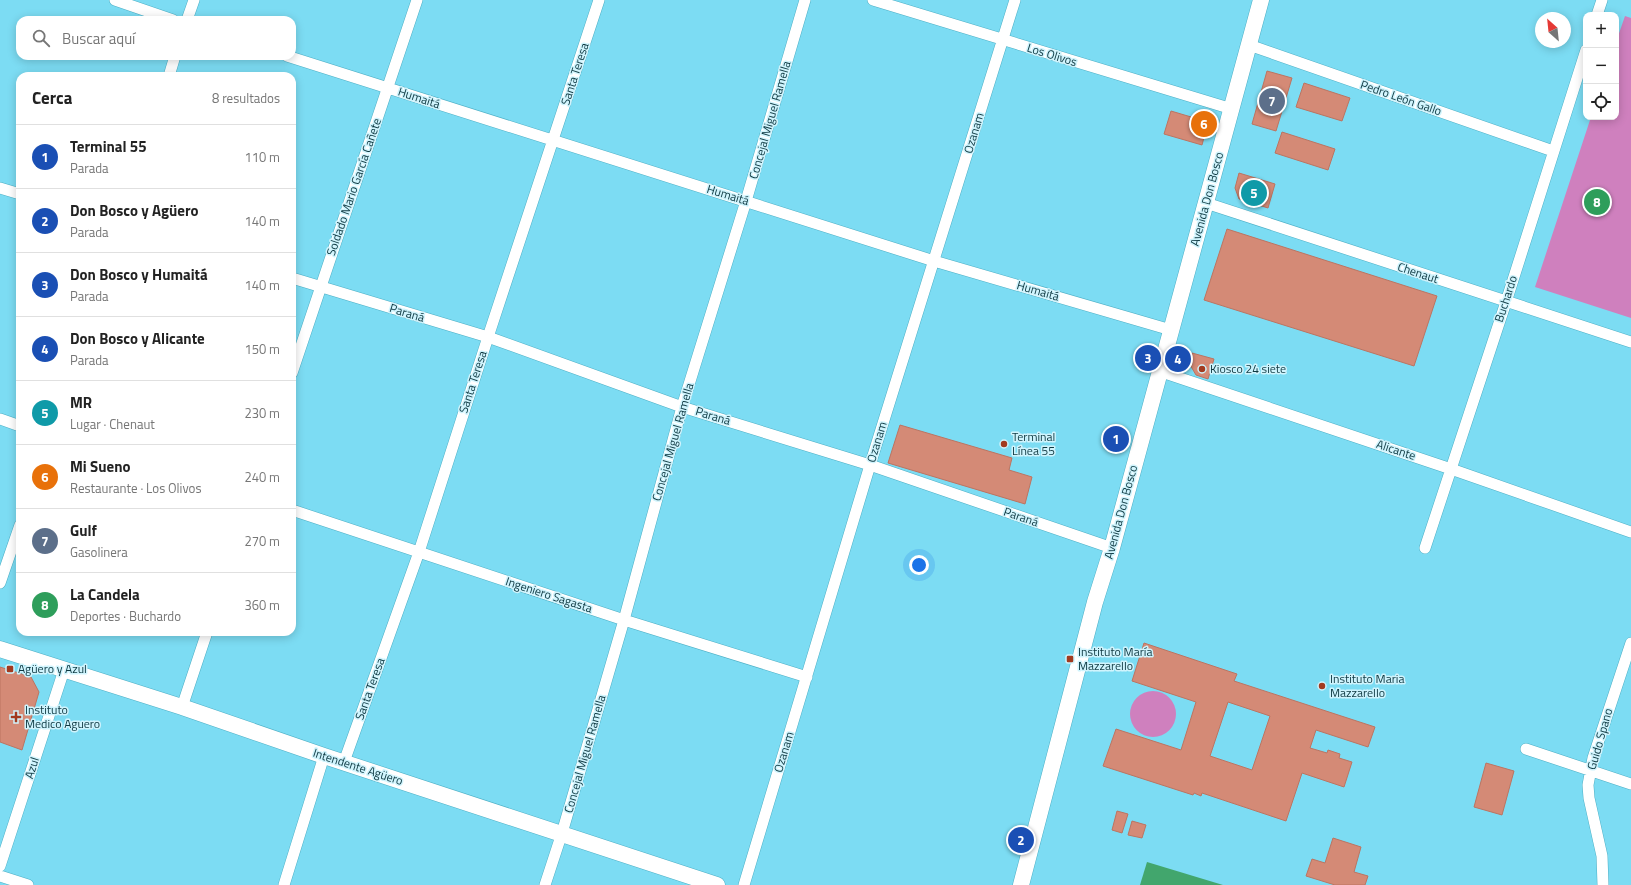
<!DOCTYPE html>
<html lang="es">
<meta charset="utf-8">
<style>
:root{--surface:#fff;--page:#f2f2f2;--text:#222;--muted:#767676;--line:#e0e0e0;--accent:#a23a1f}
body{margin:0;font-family:"Titillium Web",sans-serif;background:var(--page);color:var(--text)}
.controls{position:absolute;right:12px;top:12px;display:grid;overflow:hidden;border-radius:8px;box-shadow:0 2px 10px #0003}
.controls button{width:36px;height:36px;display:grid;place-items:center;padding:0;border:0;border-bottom:1px solid var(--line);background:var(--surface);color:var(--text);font:20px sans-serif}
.compass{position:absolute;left:1535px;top:12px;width:36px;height:36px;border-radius:50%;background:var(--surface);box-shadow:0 2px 10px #0003;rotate:333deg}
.you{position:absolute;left:919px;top:565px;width:14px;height:14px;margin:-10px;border:3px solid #fff;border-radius:50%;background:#1a73e8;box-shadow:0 0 0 6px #1a73e833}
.badge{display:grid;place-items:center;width:26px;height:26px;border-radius:50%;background:var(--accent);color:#fff;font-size:13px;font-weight:700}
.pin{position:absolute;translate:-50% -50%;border:2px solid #fff;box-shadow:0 1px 4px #0006}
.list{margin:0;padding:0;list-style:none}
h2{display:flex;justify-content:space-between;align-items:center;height:52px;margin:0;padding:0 16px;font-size:17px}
h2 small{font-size:13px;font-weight:400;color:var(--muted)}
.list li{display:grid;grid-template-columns:26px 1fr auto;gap:12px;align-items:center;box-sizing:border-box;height:64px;padding:0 16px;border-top:1px solid var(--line)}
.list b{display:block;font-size:15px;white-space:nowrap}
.list p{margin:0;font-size:13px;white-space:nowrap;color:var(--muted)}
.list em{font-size:13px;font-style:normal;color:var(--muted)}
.icon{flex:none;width:22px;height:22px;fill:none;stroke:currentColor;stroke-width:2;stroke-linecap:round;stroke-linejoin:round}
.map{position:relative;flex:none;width:1631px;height:885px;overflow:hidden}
.search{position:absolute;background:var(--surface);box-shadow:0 2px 10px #0003;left:16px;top:16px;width:280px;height:44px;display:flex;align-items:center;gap:10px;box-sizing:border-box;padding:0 14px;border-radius:12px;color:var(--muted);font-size:15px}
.panel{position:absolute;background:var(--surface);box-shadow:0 2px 10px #0003;left:16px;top:72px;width:280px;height:564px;border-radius:12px}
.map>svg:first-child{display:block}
</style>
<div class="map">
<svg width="1631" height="885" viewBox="0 0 1631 885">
<rect width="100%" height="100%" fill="#7cdcf3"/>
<path fill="#cf80be" d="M1625,16l6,2v300l-96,-31 56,-170h25v-75z
M1130 714a23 23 0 1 1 46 0a23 23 0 1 1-46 0Z"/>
<path fill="#42a66d" d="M1147,862l76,23h-83z"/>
<path fill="#d48a76" stroke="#bc7461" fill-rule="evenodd" d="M1267,71l25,7 -16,53 -24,-7z
M1304,83l46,15 -8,23 -46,-14z
M1171,111l37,11 -6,23 -38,-11z
M1282,132l53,17 -7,21 -53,-17z
M1239,173l36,11 -7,24 -29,-9 -4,-11z
M1227,229l210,67 -23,70 -210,-66z
M1192,353l22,6 -6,20 -12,-4 -7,-12z
M900,425l112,33 -3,12 23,7 -7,27 -137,-41z
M1144,643l93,31 -3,7 141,46 -7,20 -52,-17 -6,18 17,5 1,-3 12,4 -1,4 13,4 -8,25 -42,-14 -16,48 -84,-28 -1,3 -7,-3 -1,2 -90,-29 13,-37 65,21 15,-48 -64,-21zM1228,702l42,14 -18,54 -42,-14z
M0,667l31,10 8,15 -17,58 -22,-8z
M1486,763l28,8 -12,44 -28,-8z
M1117,811l11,3 -6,19 -10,-3z
M1132,821l14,4 -4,13 -14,-3z
M1333,838l28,9 -7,25 14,4 -3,9h-30l-29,-9 6,-17 13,4z"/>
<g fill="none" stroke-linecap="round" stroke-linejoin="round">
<g stroke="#4dafc5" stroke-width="12">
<path id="street" d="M115,0l58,20
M873,0l359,109
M1597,15l5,-15
M187,20l7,-20
M1249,45l304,106
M287,56l647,205 237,69
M169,76l6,-20
M0,188l20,6
M1206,203l425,139
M292,278l196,59 194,70 188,58 242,83
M1159,371l292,98 180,63
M292,373l125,-373
M0,419l20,7
M292,510l332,110 183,57
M1425,548l81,-246 80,-252
M0,583l20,-58
M182,707l25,-75
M1526,749l105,35
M344,762l75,-210 69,-215 111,-337
M0,866l64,-196
M0,876l28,9
M284,885l40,-129
M545,885l17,-52 62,-213 58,-213 64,-206 59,-201
M744,885l126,-420 145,-465
M1603,885l-1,-29 -13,-58 -1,-13 5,-27 38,-115"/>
</g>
<g stroke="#4dafc5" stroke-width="17">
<path id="secondary" d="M0,649l182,58 142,49 393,129
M1021,885l74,-283 17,-54 149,-548"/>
</g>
<use href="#street" stroke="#fff" stroke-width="11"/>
<use href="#secondary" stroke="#fff" stroke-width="16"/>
</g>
<g fill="#a23a1f" stroke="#d0f4fd" stroke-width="1.5">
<circle cx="1202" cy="369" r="4"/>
<circle cx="1004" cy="444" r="4"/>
<rect x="1066" y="655" width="8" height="8" rx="2"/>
<rect x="6" y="665" width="8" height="8" rx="2"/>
<circle cx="1322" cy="686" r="4"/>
<path d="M14 711h4v4h4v4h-4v4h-4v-4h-4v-4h4z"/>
</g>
<g text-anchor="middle" stroke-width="3" stroke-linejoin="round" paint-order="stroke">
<g font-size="12" fill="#0d3841" stroke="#d0f4fd">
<text transform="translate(1052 55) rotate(17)" y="4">Los Olivos</text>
<text transform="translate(575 74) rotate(-72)" y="4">Santa Teresa</text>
<text transform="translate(419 98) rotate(18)" y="4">Humaitá</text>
<text transform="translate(1401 98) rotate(19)" y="4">Pedro León Gallo</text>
<text transform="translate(770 120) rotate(-74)" y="4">Concejal Miguel Ramella</text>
<text transform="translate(974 133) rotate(-73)" y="4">Ozanam</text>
<text transform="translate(354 187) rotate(-71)" y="4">Soldado Mario García Cañete</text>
<text transform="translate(728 195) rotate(17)" y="4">Humaitá</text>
<text transform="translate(1207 199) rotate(-75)" y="4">Avenida Don Bosco</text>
<text transform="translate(1418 273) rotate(18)" y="4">Chenaut</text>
<text transform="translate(1038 291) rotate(16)" y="4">Humaitá</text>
<text transform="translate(1506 299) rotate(-72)" y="4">Buchardo</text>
<text transform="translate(407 313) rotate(17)" y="4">Paraná</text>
<text transform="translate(473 382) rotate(-72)" y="4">Santa Teresa</text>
<text transform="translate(713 416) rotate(17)" y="4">Paraná</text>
<text transform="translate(673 442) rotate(-74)" y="4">Concejal Miguel Ramella</text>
<text transform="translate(877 442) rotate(-73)" y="4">Ozanam</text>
<text transform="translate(1396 450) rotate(18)" y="4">Alicante</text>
<text transform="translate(1121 512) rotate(-75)" y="4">Avenida Don Bosco</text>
<text transform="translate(1021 517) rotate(19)" y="4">Paraná</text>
<text transform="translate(549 595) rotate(18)" y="4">Ingeniero Sagasta</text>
<text transform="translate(370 689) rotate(-70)" y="4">Santa Teresa</text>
<text transform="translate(1600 739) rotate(-74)" y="4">Guido Spano</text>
<text transform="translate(784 752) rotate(-73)" y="4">Ozanam</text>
<text transform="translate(585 754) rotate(-74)" y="4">Concejal Miguel Ramella</text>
<text transform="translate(358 767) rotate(18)" y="4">Intendente Agüero</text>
<text transform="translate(32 768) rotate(-72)" y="4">Azul</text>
</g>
<g font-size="12" fill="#0d3841" stroke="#d0f4fd" text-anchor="start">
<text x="1210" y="373">Kiosco 24 siete</text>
<text x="1012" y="441">Terminal<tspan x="1012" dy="14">Línea 55</tspan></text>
<text x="1078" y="656">Instituto María<tspan x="1078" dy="14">Mazzarello</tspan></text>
<text x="18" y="673">Agüero y Azul</text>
<text x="1330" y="683">Instituto Maria<tspan x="1330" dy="14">Mazzarello</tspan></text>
<text x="25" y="714">Instituto<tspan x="25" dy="14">Medico Aguero</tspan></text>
</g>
</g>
</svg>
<div class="controls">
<button>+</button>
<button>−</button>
<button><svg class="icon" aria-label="locate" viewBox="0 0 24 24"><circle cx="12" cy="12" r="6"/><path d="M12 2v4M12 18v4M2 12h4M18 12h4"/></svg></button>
</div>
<svg class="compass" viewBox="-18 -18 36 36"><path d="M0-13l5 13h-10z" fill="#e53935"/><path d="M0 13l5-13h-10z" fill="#767676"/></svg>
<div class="you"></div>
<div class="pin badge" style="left:1116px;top:439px;background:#1a4fb4">1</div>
<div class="pin badge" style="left:1021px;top:840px;background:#1a4fb4">2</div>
<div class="pin badge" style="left:1148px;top:358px;background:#1a4fb4">3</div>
<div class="pin badge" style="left:1178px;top:359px;background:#1a4fb4">4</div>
<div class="pin badge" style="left:1254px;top:193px;background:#0f9aa8">5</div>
<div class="pin badge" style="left:1204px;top:124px;background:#e8710a">6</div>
<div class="pin badge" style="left:1272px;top:101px;background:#5c6f8a">7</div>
<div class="pin badge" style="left:1597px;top:202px;background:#2e9e5b">8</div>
<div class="search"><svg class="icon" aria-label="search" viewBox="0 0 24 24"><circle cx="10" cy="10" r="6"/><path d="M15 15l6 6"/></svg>Buscar aquí</div>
<section class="panel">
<h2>Cerca<small>8 resultados</small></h2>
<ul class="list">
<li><span class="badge" style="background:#1a4fb4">1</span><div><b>Terminal 55</b><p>Parada</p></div><em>110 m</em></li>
<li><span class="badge" style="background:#1a4fb4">2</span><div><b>Don Bosco y Agüero</b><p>Parada</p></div><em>140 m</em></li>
<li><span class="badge" style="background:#1a4fb4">3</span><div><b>Don Bosco y Humaitá</b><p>Parada</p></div><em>140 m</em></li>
<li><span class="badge" style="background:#1a4fb4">4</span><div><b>Don Bosco y Alicante</b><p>Parada</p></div><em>150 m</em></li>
<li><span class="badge" style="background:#0f9aa8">5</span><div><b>MR</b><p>Lugar · Chenaut</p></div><em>230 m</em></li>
<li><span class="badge" style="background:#e8710a">6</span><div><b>Mi Sueno</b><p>Restaurante · Los Olivos</p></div><em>240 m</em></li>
<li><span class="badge" style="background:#5c6f8a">7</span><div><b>Gulf</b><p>Gasolinera</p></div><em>270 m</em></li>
<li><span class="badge" style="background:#2e9e5b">8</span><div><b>La Candela</b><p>Deportes · Buchardo</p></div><em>360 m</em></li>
</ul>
</section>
</div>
